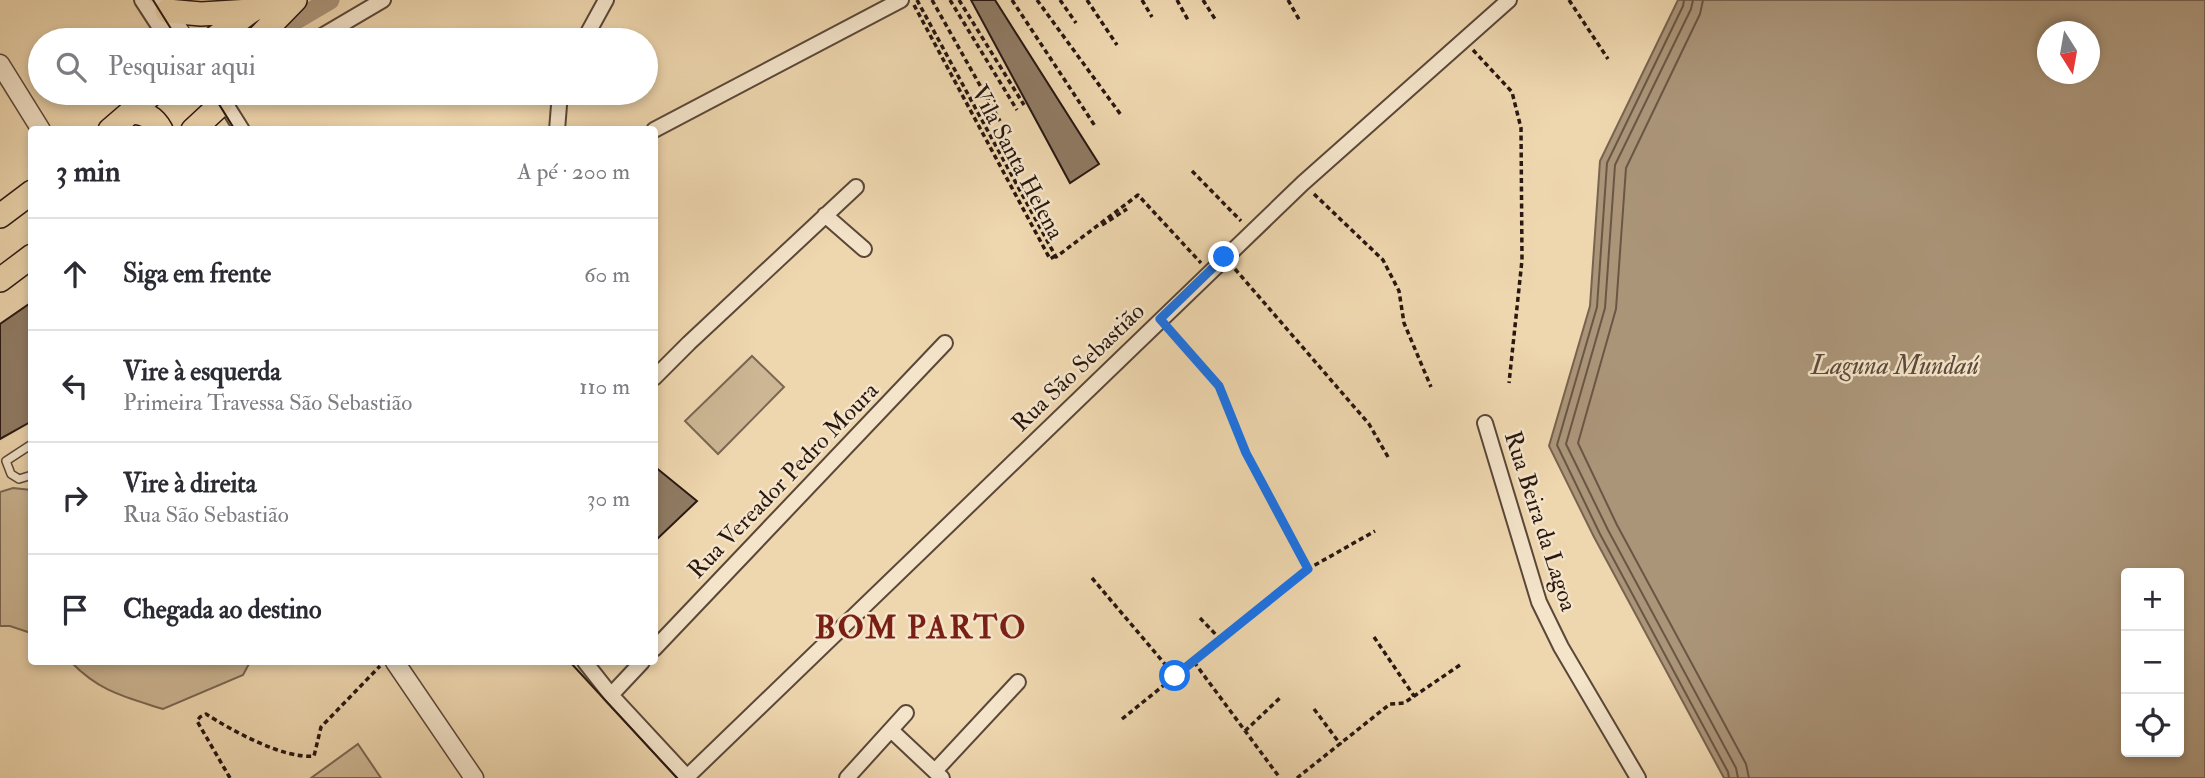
<!DOCTYPE html>
<html lang="pt">
<meta charset="utf-8">
<style>
:root{--surface:#fff;--page:#f2f2f3;--text:#2b2b33;--muted:#7c7c81;--line:#e1e1e2}
body{margin:0;font-family:"IM FELL Double Pica",serif;background:var(--page);color:var(--text)}
.controls{position:absolute;right:21px;bottom:21px;display:grid;overflow:hidden;border-radius:7px;box-shadow:0 4px 10px #0003}
.controls button{width:63px;height:63px;display:grid;place-items:center;padding:0;border:0;border-bottom:2px solid var(--line);background:var(--surface);color:var(--text);font:35px sans-serif}
.compass{position:absolute;left:2037px;top:21px;width:63px;height:63px;border-radius:50%;background:var(--surface);box-shadow:0 4px 10px #0003;rotate:169deg}
.stop{position:absolute;width:21px;height:21px;margin:-16px;border:5px solid #1a73e8;border-radius:50%;background:#fff}
.stop.end{background:#1a73e8;border-color:#fff;box-shadow:0 2px 7px #0008}
.list{margin:0;padding:0;list-style:none}
h2{display:flex;justify-content:space-between;align-items:center;height:91px;margin:0;padding:0 28px;font-size:30px}
h2 small{font-size:23px;font-weight:400;color:var(--muted)}
.list li{display:grid;grid-template-columns:46px 1fr auto;gap:21px;align-items:center;box-sizing:border-box;height:112px;padding:0 28px;border-top:2px solid var(--line)}
.list b{display:block;font-size:26px;white-space:nowrap}
.list p{margin:0;font-size:23px;white-space:nowrap;color:var(--muted)}
.list em{font-size:23px;font-style:normal;color:var(--muted)}
.icon{flex:none;width:38px;height:38px;fill:none;stroke:currentColor;stroke-width:2;stroke-linecap:round;stroke-linejoin:round}
.map{position:relative;flex:none;width:2205px;height:778px;overflow:hidden}
.search{position:absolute;background:var(--surface);box-shadow:0 4px 10px #0003;left:28px;top:28px;width:630px;height:77px;display:flex;align-items:center;gap:18px;box-sizing:border-box;padding:0 24px;border-radius:38px;color:var(--muted);font-size:26px}
.panel{position:absolute;background:var(--surface);box-shadow:0 4px 10px #0003;left:28px;top:126px;width:630px;height:539px;border-radius:7px}
.map>svg:first-child{display:block}
</style>
<div class="map">
<svg width="2205" height="778" viewBox="0 0 2205 778">
<rect width="100%" height="100%" fill="#eed6ae"/>
<filter id="stains"><feTurbulence type="fractalNoise" baseFrequency=".00286" numOctaves="4"/><feColorMatrix values="0 0 0 0 .2 0 0 0 0 .09 0 0 0 0 .02 0 0 0 .5 -.17"/></filter>
<radialGradient id="worn" r=".72"><stop offset=".6" stop-color="#630" stop-opacity="0"/><stop offset="1" stop-color="#630" stop-opacity=".3"/></radialGradient>
<path fill="#ccb693" stroke="#7a6652" stroke-width="2" d="M752,356l32,31 -66,67 -33,-33z
M13,488l18,2v143l-21,-7h-10v-134z
M71,662h179l-7,13 -80,34c-38,-12 -63,-17 -92,-47z
M358,744l23,34h-70z"/>
<path fill="#ab9579" stroke="#77634f" stroke-width="2" fill-rule="evenodd" d="M1678,0h527v778h-481l-130,-241 -45,-91 41,-140 10,-145zM2048,32h42v42h-42zM2126,573h53v179h-53z"/>
<g fill="none" stroke-linecap="round" stroke-linejoin="round">
<path stroke="#6a5645" stroke-width="2" d="M1684,0l-1,6 -76,157 -10,144 -40,138 43,89 128,238 1,6
M1693,0l-2,9 -76,156 -10,143 -39,136 42,86 128,238 2,10
M1703,0l-3,14 -74,154 -10,141 -38,134 39,82 129,239 3,14"/>
<path stroke="#ab9579" stroke-width="19" d="M291,23l39,-23"/>
</g>
<path fill="#8f7a63" stroke="#281711" stroke-width="2" d="M971,0h24l104,164 -29,19z
M32,302v119l-32,18v-115z
M654,466l43,35 -43,41z"/>
<g fill="none" stroke-linecap="round" stroke-linejoin="round">
<g stroke="#5a4738" stroke-width="10">
<path id="service" d="M32,444l-26,17 5,13 8,5 13,-4"/>
</g>
<g stroke="#5a4738" stroke-width="18">
<path id="minor" d="M142,0l26,40
M315,40l68,-40
M584,40l22,-40
M220,95l22,35
M557,130l3,-37
M654,130l247,-130
M825,215l39,34
M654,378l35,-35 167,-156
M1485,423l54,179 22,45 77,131
M654,649l291,-306
M585,662l26,33 77,83
M611,695l31,-33
M892,731l50,47
M935,771l83,-89
M687,777l616,-594 206,-183
M847,778l59,-65"/>
</g>
<g stroke="#5a4738" stroke-width="21">
<path id="tertiary" d="M160,0l25,40
M0,64l41,66
M395,662l79,116"/>
</g>
<g stroke="#281711" stroke-width="26">
<path id="primary" d="M167,11l34,3 50,-3
M212,40l39,-29 19,-11
M256,40l39,-40
M132,112c13,1 22,5 29,18
M110,130l43,-37
M193,130l27,-25 5,-12
M0,216l32,-24
M0,280l32,-24"/>
</g>
<path stroke="#281711" stroke-width="3.5" stroke-dasharray="5 3.5" stroke-linecap="butt" d="M917,0l139,257 82,-62 63,68
M932,0l68,121
M950,0l67,110
M959,0l65,105
M1012,0l83,126
M1037,0l84,115
M1060,0l16,23
M1087,0l30,45
M1142,0l10,17
M1177,0l11,20
M1203,0l12,19
M1288,0l12,21
M1569,0l39,59
M914,5l136,254 5,-3
M1473,50l39,42 9,36 1,132 -13,123
M1192,171l49,50
M1314,194l69,66 16,31 5,32 27,64
M1102,225l25,-16
M1235,269l134,155 19,33
M1171,331l48,55 27,67 62,116
M1092,578l83,98
M1200,618l21,22
M1374,637l40,59
M1194,662l86,116
M1314,709l27,36
M1122,719l186,-150 67,-38
M1245,731l37,-35
M230,778l-33,-57 3,-4 6,-3c27,17 77,45 108,42l7,-29 59,-61
M1297,778l93,-74 14,-1 56,-38"/>
<use href="#service" stroke="#f4e4ca" stroke-width="7"/>
<use href="#minor" stroke="#f4e4ca" stroke-width="14"/>
<use href="#tertiary" stroke="#f4e4ca" stroke-width="18"/>
<use href="#primary" stroke="#eed6ae" stroke-width="23"/>
<path stroke="#281711" stroke-width="2" d="M153,0l25,40
M212,93l23,37
M570,662l107,116"/>
</g>
<g fill="none" stroke-linecap="round" stroke-linejoin="round">
<path stroke="#1a73e8" stroke-width="9" d="M1175,676l133,-107 -62,-116 -27,-67 -59,-67 64,-62"/>
</g>
<g text-anchor="middle" stroke-width="5" stroke-linejoin="round" paint-order="stroke">
<g font-size="24" fill="#281711" stroke="#f4e4ca">
<text transform="translate(1018 162) rotate(62)" y="8">Vila Santa Helena</text>
<text transform="translate(1078 367) rotate(-44)" y="8">Rua São Sebastião</text>
<text transform="translate(783 480) rotate(-46)" y="8">Rua Vereador Pedro Moura</text>
<text transform="translate(1541 521) rotate(72)" y="8">Rua Beira da Lagoa</text>
</g>
<g font-size="26" font-style="italic" fill="#5c493b" stroke="#f4e4ca">
<text x="1895" y="374">Laguna Mundaú</text>
</g>
<g font-size="32" font-weight="bold" letter-spacing="2" fill="#7a1f14" stroke="#f4e4ca">
<text x="921" y="638">BOM PARTO</text>
</g>
</g>
<rect width="100%" height="100%" filter="url(#stains)"/>
<rect width="100%" height="100%" fill="url(#worn)"/>
</svg>
<div class="controls">
<button>+</button>
<button>−</button>
<button><svg class="icon" aria-label="locate" viewBox="0 0 24 24"><circle cx="12" cy="12" r="6"/><path d="M12 2v4M12 18v4M2 12h4M18 12h4"/></svg></button>
</div>
<svg class="compass" viewBox="-18 -18 36 36"><path d="M0-13l5 13h-10z" fill="#e53935"/><path d="M0 13l5-13h-10z" fill="#7c7c81"/></svg>
<div class="stop" style="left:1175px;top:676px"></div>
<div class="stop end" style="left:1224px;top:257px"></div>
<div class="search"><svg class="icon" aria-label="search" viewBox="0 0 24 24"><circle cx="10" cy="10" r="6"/><path d="M15 15l6 6"/></svg>Pesquisar aqui</div>
<section class="panel">
<h2>3 min<small>A pé · 200 m</small></h2>
<ul class="list">
<li><svg class="icon" aria-label="ahead" viewBox="0 0 24 24"><path d="M12 20V5M6 11l6-6 6 6"/></svg><div><b>Siga em frente</b></div><em>60 m</em></li>
<li><svg class="icon" aria-label="left" viewBox="0 0 24 24"><path d="M17 20v-9H6M10 6l-5 5 5 5"/></svg><div><b>Vire à esquerda</b><p>Primeira Travessa São Sebastião</p></div><em>110 m</em></li>
<li><svg class="icon" aria-label="right" viewBox="0 0 24 24"><path d="M7 20v-9h11M14 6l5 5-5 5"/></svg><div><b>Vire à direita</b><p>Rua São Sebastião</p></div><em>30 m</em></li>
<li><svg class="icon" aria-label="arrive" viewBox="0 0 24 24"><path d="M6 21V4h12l-3 4 3 4H6"/></svg><div><b>Chegada ao destino</b></div></li>
</ul>
</section>
</div>
